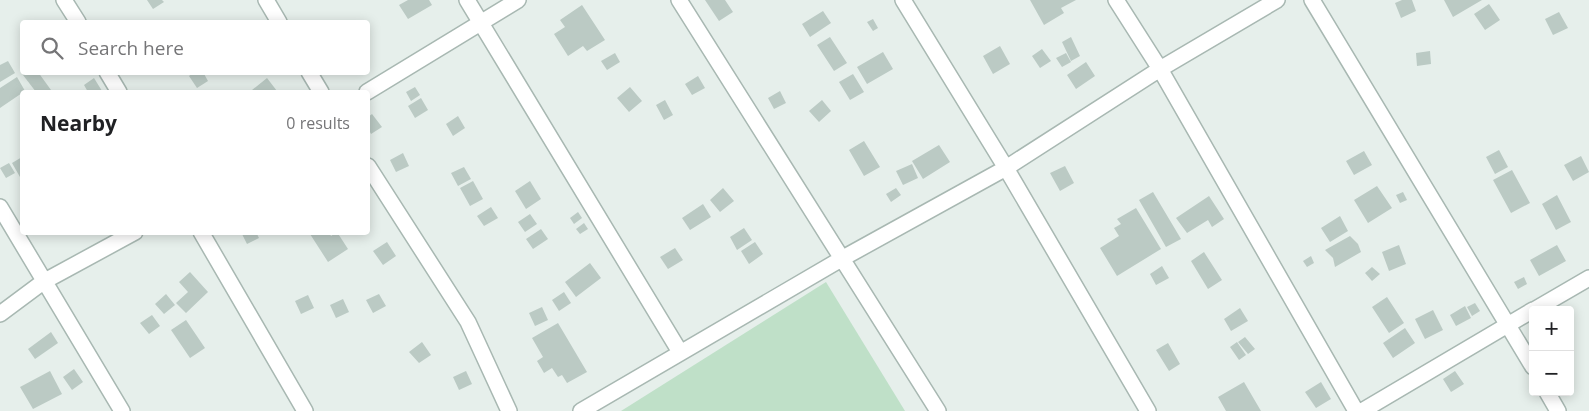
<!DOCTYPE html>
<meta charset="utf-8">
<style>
:root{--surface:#fff;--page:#f2f2f2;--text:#202124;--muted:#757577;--line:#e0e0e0}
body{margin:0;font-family:"Open Sans",sans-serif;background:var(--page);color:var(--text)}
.controls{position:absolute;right:15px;bottom:15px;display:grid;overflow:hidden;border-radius:5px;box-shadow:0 2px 12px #0003}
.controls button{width:45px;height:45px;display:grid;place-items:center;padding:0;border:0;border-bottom:1px solid var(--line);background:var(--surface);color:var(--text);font:25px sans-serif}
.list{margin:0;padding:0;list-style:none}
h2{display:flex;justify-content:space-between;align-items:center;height:65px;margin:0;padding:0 20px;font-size:21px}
h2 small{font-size:16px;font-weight:400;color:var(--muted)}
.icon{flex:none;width:28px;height:28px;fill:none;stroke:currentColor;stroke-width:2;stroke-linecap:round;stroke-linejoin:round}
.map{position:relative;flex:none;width:1589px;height:411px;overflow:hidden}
.search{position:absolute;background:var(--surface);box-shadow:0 2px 12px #0003;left:20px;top:20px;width:350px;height:55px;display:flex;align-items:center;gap:12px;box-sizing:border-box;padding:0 18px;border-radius:5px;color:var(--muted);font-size:19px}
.panel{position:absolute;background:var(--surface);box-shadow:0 2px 12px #0003;left:20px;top:90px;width:350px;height:145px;border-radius:5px}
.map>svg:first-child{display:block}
</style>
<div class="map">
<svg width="1589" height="411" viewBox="0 0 1589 411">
<rect width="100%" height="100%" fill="#e6efeb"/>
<path fill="#bfe0c8" d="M826,282l79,129h-284z"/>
<path fill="#bbcac4" d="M147,0h15l2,2 -11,7z
M408,0h21l3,5 -24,14 -9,-14z
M705,0h20l8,12 -14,9z
M1030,0h46l-15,8 3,5 -20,12z
M1402,0h10l4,11 -15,7 -6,-15z
M1444,0h38l-29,17z
M1489,4l11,16 -15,10 -11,-16z
M582,5l23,35 -18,11 -4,-5 -15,10 -14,-22 11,-7 -5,-7z
M823,11l8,12 -21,14 -8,-13z
M1559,12l9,16 -15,7 -8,-16z
M873,19l5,9 -5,3 -6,-9z
M830,37l17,26 -13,8 -17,-26z
M1071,37l9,19 -9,5 -9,-19z
M1000,46l10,18 -17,10 -10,-18z
M1042,49l9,12 -11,7 -8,-12z
M1430,51l1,13 -14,2 -1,-13z
M883,52l10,17 -26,15 -10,-17z
M615,53l5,9 -13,8 -6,-9z
M1066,53l5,9 -9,5 -6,-9z
M8,61l7,12 -15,9v-17z
M1086,62l9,14 -19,13 -9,-14z
M27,72h11l13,18 -15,2 -13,-17z
M194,72h9l5,9 -11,7 -8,-12z
M853,74l11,18 -14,8 -11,-18z
M698,76l7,12 -13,7 -7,-11z
M17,77l8,14 -25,17v-20z
M94,78l8,13 -14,1 -4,-7z
M267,78l10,13 -23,1 -2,-2z
M415,87l5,8 -9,6 -5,-9z
M630,87l12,14 -13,11 -12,-14z
M780,91l6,12 -12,6 -6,-11z
M421,98l7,12 -13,8 -7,-12z
M665,100l8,15 -9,5 -8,-15z
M822,100l9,11 -12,11 -10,-11z
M372,114l10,13 -11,7 -3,-6v-11z
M458,116l7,12 -12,8 -7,-12z
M864,141l16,26 -16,9 -15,-26z
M939,145l11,17 -27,17 -11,-18z
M1499,150l9,17 -13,7 -9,-17z
M1364,151l8,14 -18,10 -8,-14z
M403,153l6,13 -13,6 -6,-12z
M1581,156l8,16 -16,9 -9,-16z
M22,157v19l-2,1 -8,-14z
M9,163l6,10 -9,5 -6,-10z
M912,164l6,14 -15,7 -7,-14z
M1065,166l9,17 -14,8 -10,-18z
M464,167l7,12 -13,7 -7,-13z
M1512,170l18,33 -19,10 -18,-33z
M473,181l10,18 -13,7 -10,-18z
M530,181l11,18 -15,10 -11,-18z
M1377,186l15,22 -24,15 -14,-23z
M723,188l11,13 -14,11 -10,-12z
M896,188l5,7 -10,7 -5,-8z
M1153,192l28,47 -15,8 -27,-47z
M1403,192l4,8 -7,3 -4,-8z
M1557,195l14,27 -15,8 -14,-26z
M1209,196l15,23 -12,8 -4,-7 -21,13 -11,-15z
M703,204l8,13 -21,13 -8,-12z
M491,207l7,11 -14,8 -7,-10z
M1136,208l25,41 -44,27 -17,-28 19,-12 -5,-8 7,-4 -4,-5z
M578,212l4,6 -8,6 -4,-6z
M530,214l7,10 -12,8 -7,-10z
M1340,216l8,15 -18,11 -9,-14z
M584,223l4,6 -8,5 -4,-5z
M744,228l8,12 -15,10 -7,-13z
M541,229l7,10 -15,10 -7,-10z
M241,232h15l3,6 -12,6z
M312,232h17l2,4 6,-4 11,17 -20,13 -18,-28z
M1350,236l8,8 3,8 -26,15 -2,-9 -8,-8z
M387,242l9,14 -13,9 -10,-14z
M755,242l8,12 -14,10 -8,-13z
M1399,245l7,19 -17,7 -7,-19z
M1557,245l9,16 -27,15 -9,-16z
M675,248l8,12 -15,9 -8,-12z
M1204,252l18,28 -14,9 -17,-28z
M1311,256l3,7 -7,4 -4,-6z
M590,263l11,15 -25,19 -11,-15z
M1162,266l7,12 -13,7 -6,-11z
M1372,267l8,7 -8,7 -7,-8z
M190,272l18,20 -22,21 -10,-10 12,-11 -9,-10z
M1524,277l3,7 -9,5 -4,-7z
M564,292l7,11 -12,8 -7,-11z
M166,294l9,11 -11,9 -9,-10z
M379,294l7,12 -13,7 -7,-13z
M308,295l6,13 -13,6 -6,-13z
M1387,297l17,26 -15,10 -17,-26z
M343,299l6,13 -13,6 -6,-13z
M1475,303l5,8 -8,5 -5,-9z
M1465,306l6,12 -15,8 -6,-11z
M542,307l6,13 -13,6 -6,-13z
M1240,308l8,13 -17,10 -7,-12z
M1433,310l10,20 -18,9 -10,-20z
M152,315l8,11 -11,8 -9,-11z
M186,320l19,28 -15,10 -19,-28z
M558,323l29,49 -20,11 -5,-8 -4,2 -6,-9 -8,5 -7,-12 6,-4 -11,-19z
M1405,328l10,15 -22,15 -10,-15z
M51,332l7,11 -23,16 -7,-10z
M1245,337l10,12 -7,5 -10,-12z
M422,342l9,13 -12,8 -10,-11z
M1237,342l9,13 -7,5 -9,-13z
M1168,343l12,21 -11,7 -13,-21z
M74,369l9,13 -11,8 -9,-13z
M50,371l12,23 -29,15 -13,-22z
M466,371l6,13 -13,6 -6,-13z
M1455,371l9,13 -13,8 -8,-13z
M1244,382l17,29h-35l-8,-14z
M1321,382l10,17 -15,9 -11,-16z"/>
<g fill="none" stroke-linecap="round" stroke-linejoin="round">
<g stroke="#a8b8b2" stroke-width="18">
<path id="minor" d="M64,0l14,22
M266,0l13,22
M467,0l213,352
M679,0l259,411
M903,0l103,168 142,243
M1116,0l44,69 196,342
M1312,0l221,367
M107,72l12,20
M309,72l12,20
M367,92l151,-92
M368,166l100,156 41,89
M0,207l122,204
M201,232l104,179
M1534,310l55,-32
M0,314l43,-32 92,-50
M1547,392l11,19
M581,411l262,-153 163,-90 154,-99 117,-69
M1362,411l171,-101"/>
</g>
<use href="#minor" stroke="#fff" stroke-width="15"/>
</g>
</svg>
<div class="controls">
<button>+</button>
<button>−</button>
</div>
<div class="search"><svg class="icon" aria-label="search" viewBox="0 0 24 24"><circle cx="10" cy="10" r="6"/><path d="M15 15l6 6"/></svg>Search here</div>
<section class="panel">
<h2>Nearby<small>0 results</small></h2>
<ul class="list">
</ul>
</section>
</div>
